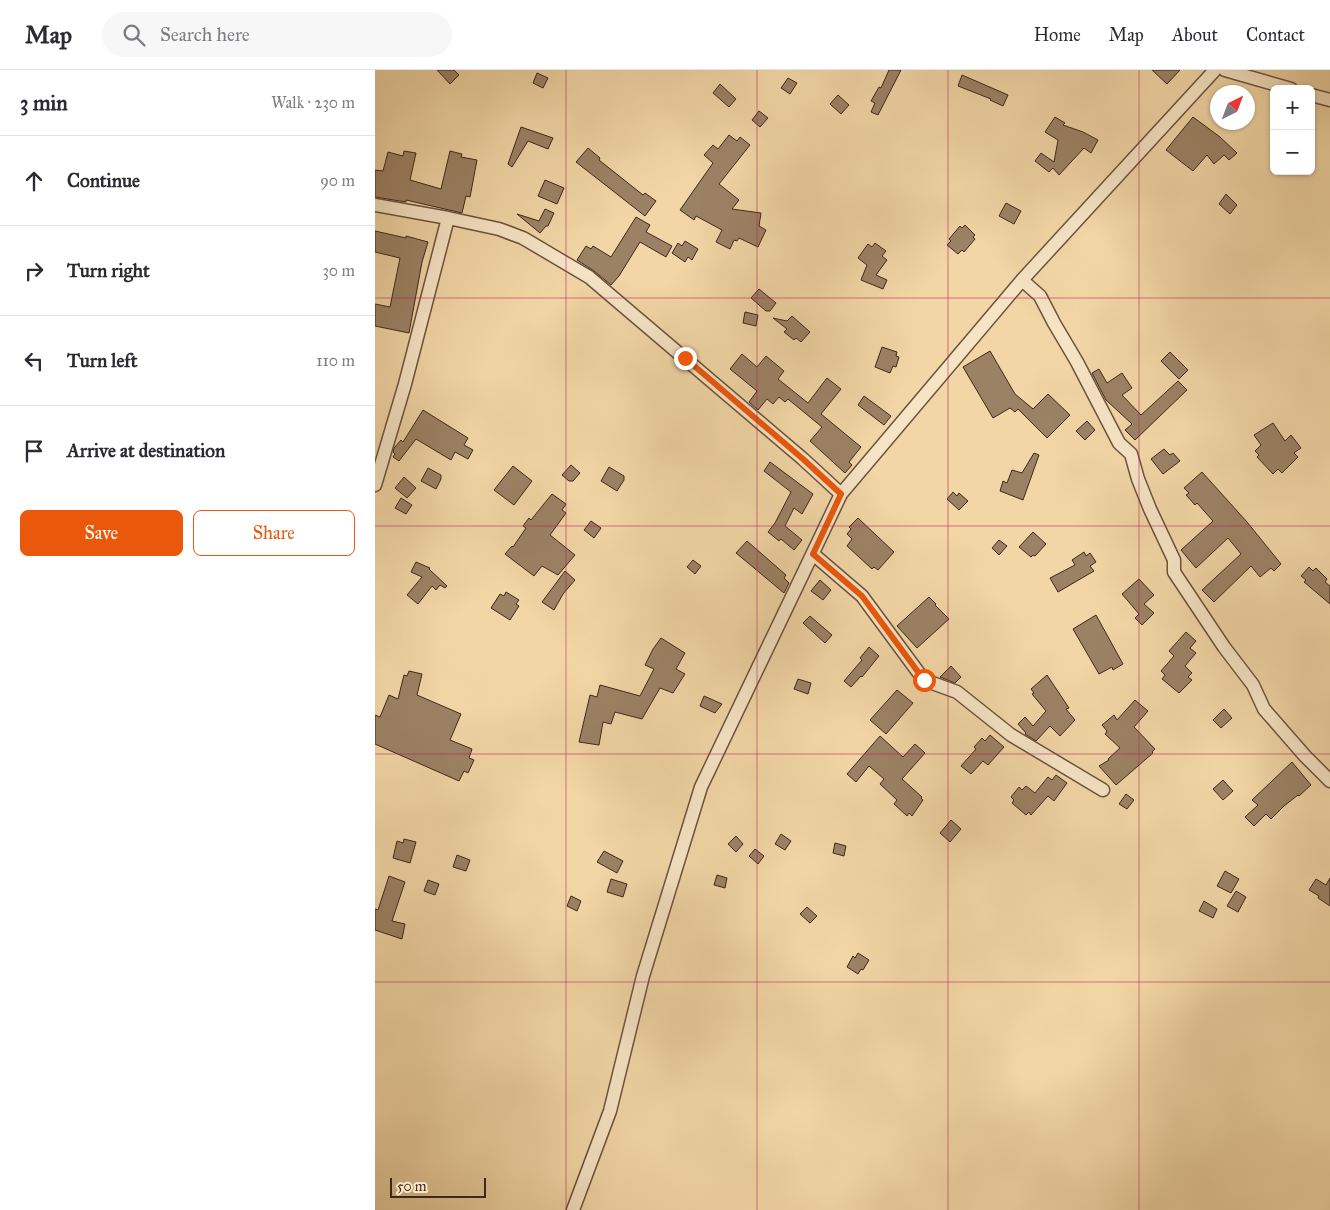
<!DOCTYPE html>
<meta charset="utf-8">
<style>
:root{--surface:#fff;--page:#f7f7f7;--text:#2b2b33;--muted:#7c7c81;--line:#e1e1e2;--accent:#ea580c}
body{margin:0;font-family:"IM FELL Great Primer",serif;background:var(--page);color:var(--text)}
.controls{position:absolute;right:15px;top:15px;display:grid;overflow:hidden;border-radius:8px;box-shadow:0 1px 4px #0004}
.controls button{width:45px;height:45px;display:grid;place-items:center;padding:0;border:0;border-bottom:1px solid var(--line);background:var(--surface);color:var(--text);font:25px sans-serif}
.compass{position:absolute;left:835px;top:15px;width:45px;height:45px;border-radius:50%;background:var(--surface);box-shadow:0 1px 4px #0004;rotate:42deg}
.scale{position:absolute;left:15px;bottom:12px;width:96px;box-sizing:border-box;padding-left:5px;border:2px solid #3e271e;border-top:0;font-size:14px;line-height:18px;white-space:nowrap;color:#3e271e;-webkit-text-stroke:4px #f7e4c5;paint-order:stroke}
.stop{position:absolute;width:15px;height:15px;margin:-11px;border:4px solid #ea580c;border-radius:50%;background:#fff}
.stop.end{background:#ea580c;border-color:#fff;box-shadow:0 1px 5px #0008}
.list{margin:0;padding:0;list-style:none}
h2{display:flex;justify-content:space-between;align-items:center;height:65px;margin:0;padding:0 20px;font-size:21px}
h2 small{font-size:16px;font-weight:400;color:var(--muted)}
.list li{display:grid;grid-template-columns:32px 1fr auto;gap:15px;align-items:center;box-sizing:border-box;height:90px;padding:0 20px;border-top:1px solid var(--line)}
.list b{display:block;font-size:19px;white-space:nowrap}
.list em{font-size:16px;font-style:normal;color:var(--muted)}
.actions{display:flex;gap:10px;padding:15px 20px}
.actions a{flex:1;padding:11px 0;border:1px solid var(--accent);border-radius:8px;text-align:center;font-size:18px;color:var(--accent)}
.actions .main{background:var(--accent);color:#fff}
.icon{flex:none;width:28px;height:28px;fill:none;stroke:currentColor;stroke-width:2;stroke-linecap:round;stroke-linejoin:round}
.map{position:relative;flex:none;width:955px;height:1140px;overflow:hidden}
header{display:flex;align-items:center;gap:30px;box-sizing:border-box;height:70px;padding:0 25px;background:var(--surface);border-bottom:1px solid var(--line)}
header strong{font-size:24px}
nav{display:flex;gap:28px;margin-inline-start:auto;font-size:18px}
.search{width:350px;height:45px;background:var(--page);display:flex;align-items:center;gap:12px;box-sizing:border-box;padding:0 18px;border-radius:28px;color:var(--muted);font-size:19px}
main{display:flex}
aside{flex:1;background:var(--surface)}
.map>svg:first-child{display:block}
</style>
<header>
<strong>Map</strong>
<div class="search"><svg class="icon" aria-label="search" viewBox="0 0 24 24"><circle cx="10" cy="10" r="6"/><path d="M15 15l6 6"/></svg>Search here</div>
<nav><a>Home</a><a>Map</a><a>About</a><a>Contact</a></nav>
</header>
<main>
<aside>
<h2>3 min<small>Walk · 230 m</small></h2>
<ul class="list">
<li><svg class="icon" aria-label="ahead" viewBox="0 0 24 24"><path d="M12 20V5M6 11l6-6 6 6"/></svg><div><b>Continue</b></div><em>90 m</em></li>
<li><svg class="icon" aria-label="right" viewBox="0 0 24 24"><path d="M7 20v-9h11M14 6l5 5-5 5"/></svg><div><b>Turn right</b></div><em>30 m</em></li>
<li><svg class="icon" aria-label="left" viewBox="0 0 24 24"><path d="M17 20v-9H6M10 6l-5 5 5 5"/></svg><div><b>Turn left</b></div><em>110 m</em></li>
<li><svg class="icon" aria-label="arrive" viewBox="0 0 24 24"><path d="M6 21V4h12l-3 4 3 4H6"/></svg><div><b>Arrive at destination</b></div></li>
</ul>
<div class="actions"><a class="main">Save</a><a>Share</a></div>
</aside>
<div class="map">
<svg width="955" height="1140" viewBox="0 0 955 1140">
<rect width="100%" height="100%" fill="#f2d6a6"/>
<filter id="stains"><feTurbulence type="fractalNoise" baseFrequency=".004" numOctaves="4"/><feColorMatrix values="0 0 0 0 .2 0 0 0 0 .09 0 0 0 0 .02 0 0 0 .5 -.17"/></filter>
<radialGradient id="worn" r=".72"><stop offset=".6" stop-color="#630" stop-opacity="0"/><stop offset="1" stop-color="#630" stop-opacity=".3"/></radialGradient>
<path fill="#9c8265" stroke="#3e271e" d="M62,0h17l5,5 -9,9z
M514,0h12l-23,45 -7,-3 4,-9 -4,-2 8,-14 2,1z
M777,0h28l-13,14z
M162,3l11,5 -5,10 -10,-5z
M587,5l46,20 -5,11 -13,-6 1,-1 -33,-13z
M413,8l9,5 -7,11 -9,-6z
M345,14l16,15 -7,8 -16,-14z
M463,25l11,10 -8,9 -11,-10z
M384,41l9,7 -8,9 -8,-7z
M680,47l10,6 -2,2 20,7 15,8 -7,13 -7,-5 -25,27 -6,-7 -4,4 -14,-11 6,-8 13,9 4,-22 -13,-8z
M818,47l27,20 17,16 -8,7 -5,-5 -10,9 -7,-9 -14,16 -27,-21z
M146,57l32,11 -5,11 -20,-8 -16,26 -4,-3z
M354,65l8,6 3,-4 10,8 -31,39 20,16 -7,9 29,4 -2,13 7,4 -8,17 -19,-9 -2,3 -3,-1 -4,9 -14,-7 6,-12 -26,-14 -2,4 -14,-10 33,-47 -9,-8 9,-10 5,4z
M213,78l12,10 -1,2 44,35 2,-2 11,8 -11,15 -69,-54z
M29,81l12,2 -6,27 31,9 9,-38 12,3 -1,3 16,3 -7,37 -4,-1 -4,17 -56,-13v2l-31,-5v-27l8,1 5,-19 15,4z
M170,110l19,8 -7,16 -19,-8z
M851,124l11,11 -7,9 -11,-10z
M631,133l15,8 -7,13 -15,-8z
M170,139l9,4 -6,13h-2l-6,7 -23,-19 22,7z
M261,147l14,8 -4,7 26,14 -6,11 -26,-15 -21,34 -8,9 -17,-14 -17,-11 9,-14 5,3 2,-3 18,11z
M590,155l10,10 -2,2 2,2 -11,13 -2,-2 -4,4 -11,-9 4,-4 -2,-2 11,-13 2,2z
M0,161l31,7v-2l22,6 -6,20 -13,71 -34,-7v-22l15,3 10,-49 -25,-6z
M310,171l13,8 -6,11 -4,-3 -3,5 -13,-9 6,-10 4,3z
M500,173l11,8 -4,5 5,4 -11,15 11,5 -4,9 -22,-9 6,-15 -9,-7 10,-14 4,3z
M384,219l17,14 -6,8h-4l-15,-13z
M370,242l13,3 -2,11 -13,-3z
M417,246l18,16 -9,10 -5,-4 -2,2 -10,-8 3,-3 -14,-11 14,3z
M507,277l15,5 -1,4 3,1 -3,10 -3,-1 -3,7 -15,-6z
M615,281l25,43 18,15 15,-15 22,21 -23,23 -29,-29 -3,3 -5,-4 -17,10 -30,-51z
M795,282l18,18 -9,9 -18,-18z
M367,284l15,13 9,-11 18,15 -6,8 30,24 19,-25 14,11 -20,25 40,33 -12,15 3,3 -7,8 -35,-32 12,-14 -34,-28 -3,3 -6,-5 -6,7 -6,-5 -9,11 -9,-8 8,-11 -27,-22z
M724,299l8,14 15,-10 10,15 -10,7 19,20 37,-34 9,9 -52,50 -10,-10 7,-6 -26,-24 -14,-27z
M489,326l27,20 -7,9 -26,-20z
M48,340l45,28 -4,7 9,5 -5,9 -13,-7 -4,8 -35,-21 -17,22 -6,-4 2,-3 -2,-2 1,-4 7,-8 2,2z
M712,351l8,9 -10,10 -9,-9z
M898,353l12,18 6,-6 10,13 -7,5 4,4 -16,16 -4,-4 -5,5 -16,-17 2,-2 -4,-4 6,-6 -7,-10z
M789,379l6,6 3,-2 7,8 -17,13 -12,-15z
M659,383l5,2 -16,45 -23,-9 3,-10 4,2 5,-13 10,3z
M395,392l43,32 -11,20 -8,-6 -9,18 17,14 -8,10 -13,-11 -2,2 -11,-9 7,-9 16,-31 -27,-21z
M196,395l9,8 -7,8h-4l-7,-6z
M138,396l19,15 -18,24 -20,-15z
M234,397l15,9v4l-7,11 -16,-10z
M53,398l13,7v4l-5,10 -15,-8z
M827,402l45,50 34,42 -7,7 -3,-3 -11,9 -9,-11 -37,36 -12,-12 39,-36 -13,-16 -32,30 -15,-18 32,-29 -16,-18 -2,2 -9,-10 3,-2 -5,-5z
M29,407l12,11 -9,10 -12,-10z
M578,422l4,4 2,-3 9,8 -9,9 -12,-11z
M177,424l14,10 -4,6 4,3 -16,22 25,20 -17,20 -16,-9 -8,10 -29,-22 7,-8 1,1 13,-19 -3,-2 6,-8 2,2z
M26,428l11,7 -6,9 -11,-6z
M483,448l36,34 -16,18 -4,-3 -2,2 -25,-23 5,-7 -5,-5 4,-5 -2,-2z
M216,451l10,7 -7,10 -10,-8z
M658,462l13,12 -11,12 -2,-1 -2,2 -12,-10z
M624,470l8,6 -8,9 -7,-7z
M372,471l39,34 -2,3 5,5 -5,10 -48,-40z
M709,482l2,4 4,-3 6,9 -6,4 4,5 -36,21 -8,-14 25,-13 -3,-5z
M318,490l8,6 -6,8 -8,-7z
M41,492l14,6 -1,1 18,17 -2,2 -5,-3 -4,5 -4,-4 -14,18 -11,-9 15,-18 -11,-5z
M934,497l4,4 3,-3 11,11 -2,3 5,4v18l-26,-22 2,-2 -5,-4z
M190,501l10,9 -12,14 -9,16 -12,-8z
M764,509l15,16 -10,9 10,9 -12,12 -7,-7 4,-4 -17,-20z
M445,510l11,10 -8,10 -12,-9z
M131,522l13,8 -3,4 3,2 -9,14 -19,-12 9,-14 4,2z
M554,527l7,7 -1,1 14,14 -32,29 -20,-22z
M721,545l27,49 -10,6 -1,-3 -13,7 -26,-45z
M435,546l22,19 -7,8 -22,-20z
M811,562l10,9 -6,7 6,5 -11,13 7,7 -4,4 4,3 -13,13 -17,-14 3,-4 -4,-4 13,-15 -5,-5z
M286,568l24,15 -9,16 9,5 -12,19 -13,-5 -18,31 -27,-7 -4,12 -8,-2 -4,23 -20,-3 11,-47 7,2 3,-12 40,11 14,-27 -9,-4 8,-16z
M494,577l10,9 -17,21 -1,-1 -10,11 -7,-6 18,-21 -2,-2z
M576,596l10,11 -6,6 -15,-6z
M34,601l13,3 -5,21 44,19 -11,26 22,9 -3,9 5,2 -6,13 -4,-2 -5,10 -84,-37v-29l5,2 9,-22 9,4 6,-24 3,1z
M672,605l22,33 -3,1 9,11 -15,16 -10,-10 -14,15 -11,-7 1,-1 -8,-9 7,-7 8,9 13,-15 -14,-17 2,-1 -3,-4z
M423,609l13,4 -3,11 -14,-5z
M522,620l16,13 -27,31 -16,-14z
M329,626l18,8 -7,9 -15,-7z
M760,630l13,11 -14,16 21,22 -3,3 1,1 -37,32 -17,-19 10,-6 -1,-1 12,-11 -15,-14 2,-3 -5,-6 12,-10 3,5z
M849,639l8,9 -11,10 -8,-8z
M615,665l14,12 -16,18 -5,-4 -12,13 -10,-8 15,-17 -2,-2 8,-9 3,3z
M505,666l23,21 12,-13 10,9 -23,26 20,18 -1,1 2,2 -11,16 -3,-3 -2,3 -13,-12 3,-4 -17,-16 4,-5 -15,-13 -13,16 -9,-8z
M917,692l19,23 -12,11 -1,-1 -14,11 -13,13 -5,-5 -12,12 -9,-9 13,-12 -6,-5z
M681,705l11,8 -13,18 -6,-5 -17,19 -2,-3 -3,3 -14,-12 2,-3 -3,-3 8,-10 3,3 4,-4 9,7 13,-16 4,3z
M848,710l10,11 -10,9 -10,-11z
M751,724l8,6 -7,9 -8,-5z
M576,750l10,9 -11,13 -10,-9z
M406,764l10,7 -6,9 -10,-6z
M361,766l7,8 -7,8 -8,-8z
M29,769l12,3 -6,21 -17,-5 4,-17 6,2z
M460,773l11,3 -2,10 -11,-3z
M380,779l9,7 -6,8 -9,-8z
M229,781l19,10 -6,12 -20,-11z
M82,785l13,5 -4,11 -13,-4z
M850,801l14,8 -8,14 -14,-7z
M342,805l10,3 -2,10 -11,-3z
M14,806l16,6 -13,39 13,3 -3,15 -27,-9v-21l3,1z
M955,808v28l-12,-8 1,-2 -10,-6 7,-11 10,6z
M236,809l16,5 -4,13 -16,-5z
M53,810l11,4 -4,11 -11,-4z
M861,821l10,6 -8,15 -11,-6z
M196,826l10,5 -4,10 -10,-5z
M829,831l13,8 -4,9 -14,-7z
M432,837l10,9 -7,7 -10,-9z
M483,883l11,7 -6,10 -2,-1 -3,5 -11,-7 6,-11 2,2z"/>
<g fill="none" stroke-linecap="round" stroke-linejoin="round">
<g stroke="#6b5340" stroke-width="15">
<path id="minor" d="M850,0l66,19
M936,25l19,5
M0,135l73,13 51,11 24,9 66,39 214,182 38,35
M647,210l18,16 14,27 23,39 42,81 12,11 7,25 12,30 24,51v12l50,75 29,38 11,24 41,47 25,25
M0,415l30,-101 43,-166
M438,484l49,42 62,84 33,12 54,43 92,55
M198,1140l37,-99 33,-135 58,-189 140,-293 181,-214 193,-210"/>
</g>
<use href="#minor" stroke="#f7e4c5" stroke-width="12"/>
</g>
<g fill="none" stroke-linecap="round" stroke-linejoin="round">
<path stroke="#ea580c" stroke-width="6" d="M310,288l118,101 38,35 -28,60 49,42 62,84"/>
</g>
<path fill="none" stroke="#c2185b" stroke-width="1" stroke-opacity="0.55" d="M191,0v1140M382,0v1140M573,0v1140M764,0v1140M0,228h955M0,456h955M0,684h955M0,912h955"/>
<rect width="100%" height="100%" filter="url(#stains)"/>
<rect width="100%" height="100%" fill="url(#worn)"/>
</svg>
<div class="controls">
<button>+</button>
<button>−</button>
</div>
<svg class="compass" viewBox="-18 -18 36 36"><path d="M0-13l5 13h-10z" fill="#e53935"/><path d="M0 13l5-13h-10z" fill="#7c7c81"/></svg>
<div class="scale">50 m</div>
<div class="stop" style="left:549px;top:610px"></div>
<div class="stop end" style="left:310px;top:288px"></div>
</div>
</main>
